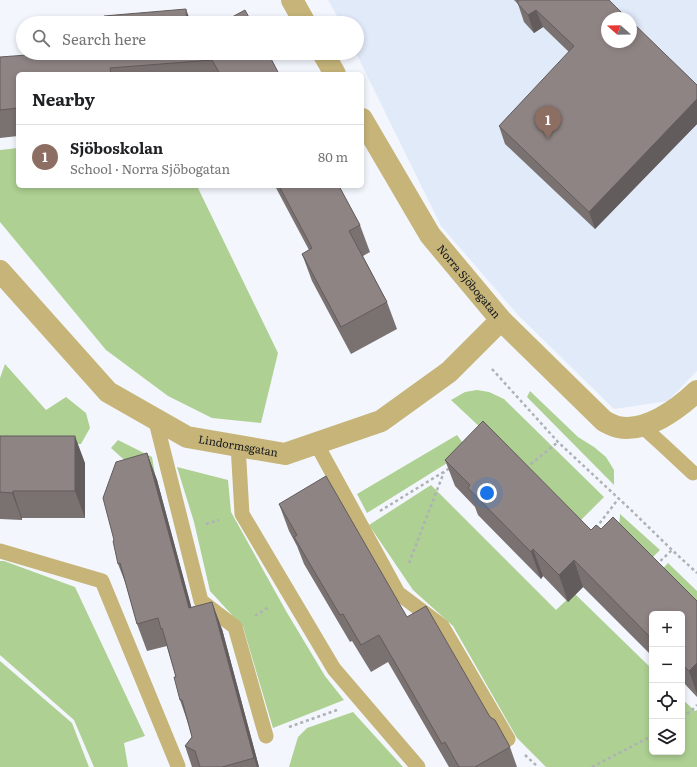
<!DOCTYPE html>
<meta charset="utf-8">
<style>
:root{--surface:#fff;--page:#f6f6f6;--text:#202124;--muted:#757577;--line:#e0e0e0;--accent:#1a73e8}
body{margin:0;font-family:Literata,serif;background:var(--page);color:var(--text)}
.controls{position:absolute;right:12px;bottom:12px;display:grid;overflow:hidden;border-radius:6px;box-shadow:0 2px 6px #0003}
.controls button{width:36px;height:36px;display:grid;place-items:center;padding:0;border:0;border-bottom:1px solid var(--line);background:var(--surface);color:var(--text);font:20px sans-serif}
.compass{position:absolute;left:601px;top:12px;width:36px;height:36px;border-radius:50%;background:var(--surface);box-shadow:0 2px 6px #0003;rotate:290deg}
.you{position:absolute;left:487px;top:493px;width:14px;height:14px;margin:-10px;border:3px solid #fff;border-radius:50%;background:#1a73e8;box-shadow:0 0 0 6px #1a73e833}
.badge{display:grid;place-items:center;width:26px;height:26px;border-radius:50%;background:var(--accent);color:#fff;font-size:13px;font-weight:700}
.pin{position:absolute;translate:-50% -33px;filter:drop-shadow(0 1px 2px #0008)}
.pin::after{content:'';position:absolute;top:21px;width:14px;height:12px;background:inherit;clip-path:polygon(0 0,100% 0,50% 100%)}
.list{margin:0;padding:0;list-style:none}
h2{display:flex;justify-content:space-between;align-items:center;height:52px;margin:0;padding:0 16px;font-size:17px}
h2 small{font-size:13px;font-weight:400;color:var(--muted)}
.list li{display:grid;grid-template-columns:26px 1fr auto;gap:12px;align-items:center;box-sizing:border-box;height:64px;padding:0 16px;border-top:1px solid var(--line)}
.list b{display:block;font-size:15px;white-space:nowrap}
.list p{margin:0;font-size:13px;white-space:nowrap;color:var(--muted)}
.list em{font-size:13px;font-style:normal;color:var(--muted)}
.icon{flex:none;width:22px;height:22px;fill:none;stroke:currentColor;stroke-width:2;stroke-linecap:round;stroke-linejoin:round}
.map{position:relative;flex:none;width:697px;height:767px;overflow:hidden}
.search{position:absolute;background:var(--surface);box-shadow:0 2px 6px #0003;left:16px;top:16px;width:348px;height:44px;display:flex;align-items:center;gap:10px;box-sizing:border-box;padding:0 14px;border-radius:22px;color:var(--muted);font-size:15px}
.panel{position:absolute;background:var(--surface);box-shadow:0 2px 6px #0003;left:16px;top:72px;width:348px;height:116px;border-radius:6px}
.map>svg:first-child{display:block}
</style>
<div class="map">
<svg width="697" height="767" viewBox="0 0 697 767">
<rect width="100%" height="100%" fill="#f3f7fd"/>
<path fill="#e1eaf9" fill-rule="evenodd" d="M328,0h369v371l-29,30 -54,8 -96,-94 -77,-89 -85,-173h1v-30h-16zM607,18h24v24h-24z"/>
<path fill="#aed093" d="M18,148v38h179l81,167 -17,70 -49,-5 -44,-22 -62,-46 -106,-128v-72z
M5,364l41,46 20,-13 20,16 4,15 -9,16 -81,1v-67z
M477,390l12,2 15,7 100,98 -24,24 -129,-121 14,-8z
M530,391l48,46 16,10 12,10 8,13v15l-87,-88z
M457,435l11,15 -101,63 -10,-19z
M118,440l34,17 3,18 -13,1 -31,-28z
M177,467l51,13 3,32 55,99 39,65 19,24 -71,28 -30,-101 -33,-36 -16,-69z
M431,485l125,125 18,-17 78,76v83h30v-53l13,12 2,-1v57h-151l-29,-29 -64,-112 -40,-36 -44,-65z
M620,514l40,36 -8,8 -33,-30z
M0,561h4l71,26 70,149 -21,7 4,24h-34l-20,-47 -74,-65z
M668,563l29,28v27l-42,-41z
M0,661l72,62 17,44h-89z
M353,712l50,55h-114l9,-30 9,-9z"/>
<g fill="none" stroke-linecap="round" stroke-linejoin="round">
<path stroke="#aeb1b6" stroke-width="2.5" stroke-dasharray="3 3" stroke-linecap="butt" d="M492,369l66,73 73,68 41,40 25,23
M526,468l32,-26
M380,511l70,-43
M206,524l13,-4
M596,528l23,-30
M409,563l35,-91
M656,565l16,-15
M255,616l14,-9
M682,717l9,-6 6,-6
M289,727l48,-17
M525,755l13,12
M592,767l60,-31"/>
<path stroke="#c6b479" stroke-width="15" d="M155,418l46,183 34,26 31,109
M642,426l22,20 29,27
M316,443l82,150 44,33 66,113
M238,445l4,69 92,155 84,98
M0,551l102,30 76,185"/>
<g stroke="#c6b479" stroke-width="22">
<path d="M292,0l13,23"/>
<path d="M323,53l12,21"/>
<path id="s1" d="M362,119l68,116 71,85 103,101c4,2 9,5 14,6 28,6 60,-18 79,-36"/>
<path id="s2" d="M0,271l108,121 79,45 98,17 96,-33 68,-49 52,-52"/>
</g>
</g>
<path fill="#7a7271" d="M514,0h95l88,85v39l-102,105 -90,-85 -6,-18 70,-74 -26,-25 -9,6 -10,-11 -6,-18z
M268,53l11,21h-261v62l-18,2v-81z
M275,186h64l21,39 10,27 -7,4 24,46 10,27 -46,25 -39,-73 -10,-27 7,-4z
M0,436l85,27v55h-63v2l-22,-1z
M147,453l10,27 34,127 31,22 37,138h-67l-7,-21 7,-9 -3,-11 -9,-26 -4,-23 -9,-31 -20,5 -10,-27 -10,-37 -9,-23z
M445,460l146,70 10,-1 96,72v96l-15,-16v-67h-30v42l-69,-69 -15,15 -25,-26 -2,3 -63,-64 -3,-8 -20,-21z
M279,504l128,113 83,100 20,30 7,20h-68l-61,-105 -17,10 -19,-31 -2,1 -46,-78 -7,-18 -8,-15z"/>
<path fill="#635c5c" d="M186,9l5,14h-4z
M536,10l7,17 -9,6 -6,-18z
M697,99v25l-102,105 -6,-17z
M75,436l10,27v55l-10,-27z
M147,453l10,27 42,155 -10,-27z
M13,491l9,27v2l-10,-27z
M533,549l10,27 -2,3 -10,-27z
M574,560l9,27 -15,15 -9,-27z
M212,602l10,27 37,138h-2l-3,-9z
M697,663v31l-8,-23z"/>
<path fill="#8e8483" stroke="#635c5c" d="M518,0h91l18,18h-20v24h24v-21l66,64v14l-108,113 -90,-86 75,-80 -38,-36 -8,5 -10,-11z
M186,9l1,14h-82l-1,-7z
M245,10l7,13h-31z
M27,53h241l11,21h-59l-8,-14 -102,8 1,6h-93v34l-18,2v-53l27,-2z
M279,186h60l21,39 -11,6 38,71 -46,25 -39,-73 10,-6z
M483,421l108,109 5,-5 5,4 12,-12 84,84v62l-8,8 -7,-7v-50h-30v25l-78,-79 -15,15 -26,-26 -2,3 -63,-64 2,-3 -25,-25z
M0,436h75v55h-62l-1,2 -12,-1z
M147,453l42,155 23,-6 42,156 -32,9h-22l-5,-16 -10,-5 7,-9 -10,-37h-2l-6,-23h2l-14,-49 -1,1 -3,-11 -21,6 -17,-61 -2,1 -5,-23 1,-1 -11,-42 13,-36z
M326,476l81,141 19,-11 64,111 5,3 15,27 -35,20h-16l-14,-25 -3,2 -63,-109 -18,10 -18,-31 -3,1 -46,-78 3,-2 -18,-31z"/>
<g text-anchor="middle" stroke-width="3.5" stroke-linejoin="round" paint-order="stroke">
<g font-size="11" fill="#16181b" stroke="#fff">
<text dy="4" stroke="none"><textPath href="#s1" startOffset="195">Norra Sjöbogatan</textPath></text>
<text dy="4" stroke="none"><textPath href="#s2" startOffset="305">Lindormsgatan</textPath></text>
</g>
</g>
</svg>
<div class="controls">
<button>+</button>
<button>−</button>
<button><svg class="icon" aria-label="locate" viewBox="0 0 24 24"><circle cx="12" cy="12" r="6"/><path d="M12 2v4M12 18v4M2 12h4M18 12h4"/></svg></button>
<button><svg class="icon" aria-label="layers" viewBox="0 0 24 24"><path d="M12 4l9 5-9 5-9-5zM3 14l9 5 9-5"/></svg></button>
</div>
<svg class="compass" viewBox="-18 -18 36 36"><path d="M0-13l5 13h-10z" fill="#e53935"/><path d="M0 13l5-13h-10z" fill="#757577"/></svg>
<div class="you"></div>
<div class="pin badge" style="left:548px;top:139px;background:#8d6e63">1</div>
<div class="search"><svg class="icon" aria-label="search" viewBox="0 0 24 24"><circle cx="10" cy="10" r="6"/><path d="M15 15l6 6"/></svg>Search here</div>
<section class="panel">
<h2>Nearby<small></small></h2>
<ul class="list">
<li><span class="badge" style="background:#8d6e63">1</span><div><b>Sjöboskolan</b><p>School · Norra Sjöbogatan</p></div><em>80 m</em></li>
</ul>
</section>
</div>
